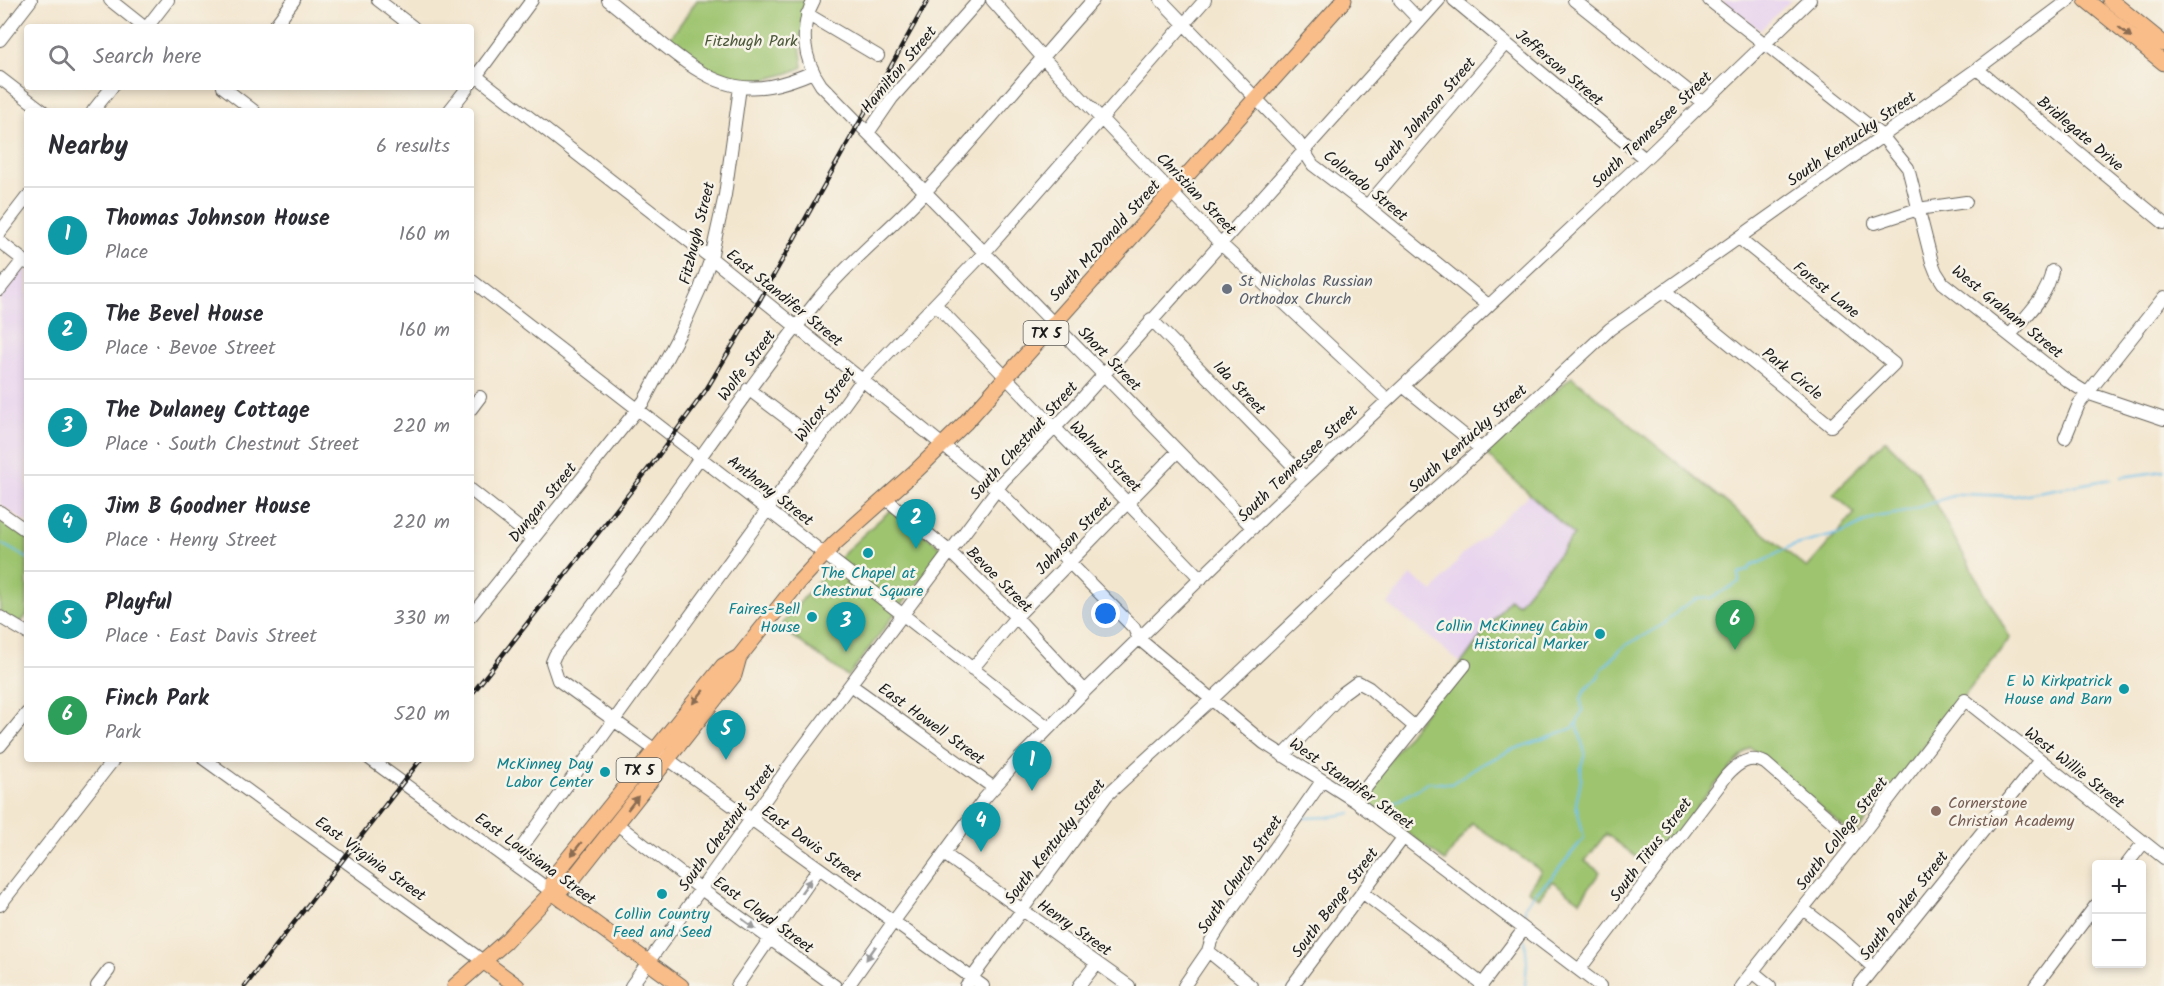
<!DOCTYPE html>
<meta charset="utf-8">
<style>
:root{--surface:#fff;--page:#f7f7f7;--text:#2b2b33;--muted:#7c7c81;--line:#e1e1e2;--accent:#d93025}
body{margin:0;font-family:Kalam,sans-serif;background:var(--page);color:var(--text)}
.controls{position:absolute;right:18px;bottom:18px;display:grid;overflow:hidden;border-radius:6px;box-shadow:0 3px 9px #0003}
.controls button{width:54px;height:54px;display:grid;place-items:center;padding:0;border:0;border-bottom:2px solid var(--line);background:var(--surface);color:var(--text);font:30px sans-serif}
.you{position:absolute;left:1106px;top:614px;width:21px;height:21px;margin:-15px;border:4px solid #fff;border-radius:50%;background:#1a73e8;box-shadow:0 0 0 9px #1a73e833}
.badge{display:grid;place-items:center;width:39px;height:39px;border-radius:50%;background:var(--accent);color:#fff;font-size:20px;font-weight:700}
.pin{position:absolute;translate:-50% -50px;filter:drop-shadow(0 2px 3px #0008)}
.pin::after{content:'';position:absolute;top:32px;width:21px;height:18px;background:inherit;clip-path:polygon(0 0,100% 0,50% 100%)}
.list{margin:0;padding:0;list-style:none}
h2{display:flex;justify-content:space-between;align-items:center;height:78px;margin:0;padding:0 24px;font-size:26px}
h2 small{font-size:20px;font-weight:400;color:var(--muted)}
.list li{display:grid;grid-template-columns:39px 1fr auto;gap:18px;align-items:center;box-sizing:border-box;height:96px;padding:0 24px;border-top:2px solid var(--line)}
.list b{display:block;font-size:22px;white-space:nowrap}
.list p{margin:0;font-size:20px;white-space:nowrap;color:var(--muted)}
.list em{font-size:20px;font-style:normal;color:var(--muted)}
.icon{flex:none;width:33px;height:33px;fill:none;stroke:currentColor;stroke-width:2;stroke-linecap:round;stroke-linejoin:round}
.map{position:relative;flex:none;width:2164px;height:986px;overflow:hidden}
.search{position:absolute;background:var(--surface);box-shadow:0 3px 9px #0003;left:24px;top:24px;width:450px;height:66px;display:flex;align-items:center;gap:15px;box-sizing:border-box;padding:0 21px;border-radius:6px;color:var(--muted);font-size:22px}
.panel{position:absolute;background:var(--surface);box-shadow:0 3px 9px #0003;left:24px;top:108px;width:450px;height:654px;border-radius:6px}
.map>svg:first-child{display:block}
</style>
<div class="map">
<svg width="2164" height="986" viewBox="0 0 2164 986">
<rect width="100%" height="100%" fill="#f7f3e8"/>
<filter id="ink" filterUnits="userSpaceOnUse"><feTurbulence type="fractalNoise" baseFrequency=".0167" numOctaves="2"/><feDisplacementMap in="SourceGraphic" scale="12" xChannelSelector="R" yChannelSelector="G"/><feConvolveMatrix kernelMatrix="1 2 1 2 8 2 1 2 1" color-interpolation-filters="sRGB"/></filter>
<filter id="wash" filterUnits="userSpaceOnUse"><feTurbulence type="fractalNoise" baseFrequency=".008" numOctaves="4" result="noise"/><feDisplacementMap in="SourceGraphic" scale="24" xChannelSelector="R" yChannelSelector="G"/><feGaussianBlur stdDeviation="1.35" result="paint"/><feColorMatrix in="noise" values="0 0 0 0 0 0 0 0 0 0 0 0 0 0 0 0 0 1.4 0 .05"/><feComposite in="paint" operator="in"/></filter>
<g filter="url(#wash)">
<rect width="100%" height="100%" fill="#f3e6cf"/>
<path fill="#e7d2ef" d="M1722,0h69l-31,30z
M24,268l3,1v254l-27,-19v-206l18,-25z
M1530,494l44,40 -57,71 -8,-6 -48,64 -73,-59 23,-29 22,17 28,-36z"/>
<path fill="#9ec46f" stroke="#5d7046" stroke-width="1.5" d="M697,0h111l-8,45 3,22c-33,16 -73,20 -106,-3 -10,-7 -19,-16 -28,-24z
M1572,377l235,191 48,-55 -22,-19 52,-54 32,31 93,167 -156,198 -104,-89 -42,46 -57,75 -45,-34 -21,27 15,11 -20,29 -28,-20 -13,17 -11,-8 13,-19 -69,-48 -27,38 -84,-63 148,-199 9,5 56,-69 -90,-83z
M892,509l51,40 -95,128 -68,-50c35,-45 68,-81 112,-118z
M0,518l27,20v77l-7,8 -20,-9z"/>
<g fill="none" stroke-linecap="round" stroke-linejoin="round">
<path stroke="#71c2ec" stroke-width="2" d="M2122,477l42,-6
M0,543l27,15
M1381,811l48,-29 22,2 25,-17 36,-17 61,-22 3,-4
M1302,818l27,-1 22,-4
M1525,921v-15l10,-13 18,-17 31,-38 -8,-34 5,-25v-13l4,-12 -8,-31 5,-13 -1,-11 4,-9 12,-12 5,-9 21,-22 41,-23 16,-15 16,-10 15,-1 28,-16v-8l9,-4 5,-6 9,-2 27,-15 56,-15 30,-15 26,-4 58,-19 56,2 97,-17
M1525,940l2,22 -2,24"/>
</g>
</g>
<g filter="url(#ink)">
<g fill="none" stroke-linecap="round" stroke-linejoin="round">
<g stroke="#67635b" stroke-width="14">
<path id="minor" d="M110,0l34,27
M378,0l35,27
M608,0c19,15 38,31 58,47 52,42 83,53 147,25
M814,0c-15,27 -11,59 7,85l432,443
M992,0l51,58 178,186 167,156
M1161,0l137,142 15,23 54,41 121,99
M1400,0l20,21
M1454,0l191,159
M1574,0l128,102
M1709,0l173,136 26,32 24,94 4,10 7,11 123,97 21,13 77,26
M807,14l71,42
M147,27l21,-27
M274,27l20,-27
M0,40l31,-40
M1977,69l187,154
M471,72l240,186 286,231 137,139 5,11 125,104 91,58 245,185
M0,78l43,33
M471,83l61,-83
M223,87l31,24
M93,111l19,-24
M449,111l19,-24
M868,133l24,-35 87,-98
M1367,206l139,-163
M1875,223l43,-14 48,-7
M0,232l27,-35
M0,242l27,21
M471,280l578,448
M0,289l23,-29
M1665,291l166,135 63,-62 -155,-126
M936,305l265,274
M1151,319l154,159
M2010,335c17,-20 37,-38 42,-64
M1403,386l78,63
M748,389l69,52
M471,409l9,-12
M2065,438l14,-34 85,-107
M471,490l62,49
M885,498l65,54 66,65 69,74
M0,512l27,19
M471,616l173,-215 38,-72 18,-40 11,-31 14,-63 15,-108
M0,617l27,16
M972,669l44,-52 162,-166
M851,685l143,103
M0,746l27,-33
M1283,756l60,-63 15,-11 11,6 46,39
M204,759l279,202
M370,759l182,133
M1355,801l110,-136
M617,824l84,65 134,97
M944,854l185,132
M511,862l351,-482 122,-127 221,-253
M2127,864l17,-22
M1362,892l120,92
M0,905l114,-146
M1803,909l35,27 36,32
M1208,951l43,35
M1579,970l148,-195c11,-12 23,-20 38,-12l91,79
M1753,972l17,14
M97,986l12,-16
M631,986l164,-228 209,-278 67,-69 368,-411
M737,986l82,-118
M848,986l46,-65 90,-122 35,-40 66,-68 189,-184 371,-348 165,-159
M966,986l141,-191 105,-96 190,-180 79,-70 129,-120 367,-260 92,-69
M983,986l-425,-306 -6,-18 3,-7c92,-117 172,-242 265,-358 31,-38 72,-69 106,-106 57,-62 111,-128 167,-191
M1079,986l18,-23
M1184,986l24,-35 3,-10 10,-16 101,-144
M1292,986l111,-148
M1481,986l43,-57
M1741,986l115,-144 109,-142 199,158
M1859,986l181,-226
M2035,986l61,-81"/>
</g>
<g stroke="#67635b" stroke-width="17">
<path id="major" d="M2086,0l78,63
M2110,0l54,44
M552,892l2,-16 169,-210 16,-9 60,-75 36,-39 83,-74 47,-46 379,-423
M552,892l129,94
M483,961l34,25
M455,986l50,-44 47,-50 16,-7 166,-210 5,-18"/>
</g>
<use href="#minor" stroke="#fff" stroke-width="12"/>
<use href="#major" stroke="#f8bd89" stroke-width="15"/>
<g stroke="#1c1c1c" stroke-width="4.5">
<path id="rail" d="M471,695l182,-232 53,-73 55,-92 167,-298
M245,986l176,-227"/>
</g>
<use href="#rail" stroke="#f7f3e8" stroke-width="2" stroke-dasharray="7" stroke-linecap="butt"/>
</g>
<defs><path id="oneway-solid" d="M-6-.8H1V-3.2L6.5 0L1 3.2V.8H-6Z" transform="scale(1.5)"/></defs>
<g fill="#8a6c52">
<use href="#oneway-solid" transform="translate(2125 32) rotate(39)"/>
<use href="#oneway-solid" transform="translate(698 697) rotate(129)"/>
<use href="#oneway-solid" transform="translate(633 803) rotate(-52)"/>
<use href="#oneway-solid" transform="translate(576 849) rotate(129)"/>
</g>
<g fill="#999">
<use href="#oneway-solid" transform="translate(806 886) rotate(-54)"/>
<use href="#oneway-solid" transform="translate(749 924) rotate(36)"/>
<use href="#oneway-solid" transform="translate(871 953) rotate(125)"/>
</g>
</g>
<circle fill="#6b7280" stroke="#f7f3e8" stroke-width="2" cx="1227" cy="289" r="6"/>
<g fill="#0f9aa8" stroke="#f7f3e8" stroke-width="2">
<circle cx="868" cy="553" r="6"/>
<circle cx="812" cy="617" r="6"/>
<circle cx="1600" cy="634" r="6"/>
<circle cx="2124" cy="689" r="6"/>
<circle cx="605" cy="772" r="6"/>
<circle cx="662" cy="894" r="6"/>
</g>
<circle fill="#8d6e63" stroke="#f7f3e8" stroke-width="2" cx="1936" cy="811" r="6"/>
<g text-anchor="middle" stroke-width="5" stroke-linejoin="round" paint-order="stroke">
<g fill="#f7f3e8" stroke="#5e5c59" stroke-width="1.5">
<rect x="1023.5" y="321" width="45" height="24" rx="4.5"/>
<rect x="616.5" y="758" width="45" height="24" rx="4.5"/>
</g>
<g font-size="15" font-weight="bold" fill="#1c1c1c">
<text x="1046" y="338">TX 5</text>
<text x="639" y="775">TX 5</text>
</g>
<g font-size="16" fill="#4a5739" stroke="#f7f3e8">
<text x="751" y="46">Fitzhugh Park</text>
</g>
<g font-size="16" fill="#1c1c1c" stroke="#f7f3e8">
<text transform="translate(1560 67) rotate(40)" y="6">Jefferson Street</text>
<text transform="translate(898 69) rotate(-50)" y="6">Hamilton Street</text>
<text transform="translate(1424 114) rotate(-49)" y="6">South Johnson Street</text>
<text transform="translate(1651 129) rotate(-44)" y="6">South Tennessee Street</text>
<text transform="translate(2081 133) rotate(40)" y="6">Bridlegate Drive</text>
<text transform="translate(1851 138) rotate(-35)" y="6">South Kentucky Street</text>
<text transform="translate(1366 185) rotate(39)" y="6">Colorado Street</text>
<text transform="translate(1197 193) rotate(46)" y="6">Christian Street</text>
<text transform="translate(696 233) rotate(-76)" y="6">Fitzhugh Street</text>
<text transform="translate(1104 240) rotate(-48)" y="6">South McDonald Street</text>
<text transform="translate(1827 289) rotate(39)" y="6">Forest Lane</text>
<text transform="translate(785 297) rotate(39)" y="6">East Standifer Street</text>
<text transform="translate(2008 311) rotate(39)" y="6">West Graham Street</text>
<text transform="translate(1110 358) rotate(46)" y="6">Short Street</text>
<text transform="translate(746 365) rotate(-53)" y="6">Wolfe Street</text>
<text transform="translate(1793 373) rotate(39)" y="6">Park Circle</text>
<text transform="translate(1240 387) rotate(46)" y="6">Ida Street</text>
<text transform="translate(824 404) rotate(-53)" y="6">Wilcox Street</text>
<text transform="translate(1467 438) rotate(-42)" y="6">South Kentucky Street</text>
<text transform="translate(1023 440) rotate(-48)" y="6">South Chestnut Street</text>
<text transform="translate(1106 456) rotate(45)" y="6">Walnut Street</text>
<text transform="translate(1297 463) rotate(-44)" y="6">South Tennessee Street</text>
<text transform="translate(771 490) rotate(38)" y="6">Anthony Street</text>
<text transform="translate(542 502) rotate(-51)" y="6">Dungan Street</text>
<text transform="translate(1073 535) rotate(-46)" y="6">Johnson Street</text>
<text transform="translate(1000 579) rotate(45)" y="6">Bevoe Street</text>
<text transform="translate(932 723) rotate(36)" y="6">East Howell Street</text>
<text transform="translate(2075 767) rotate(38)" y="6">West Willie Street</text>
<text transform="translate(1352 783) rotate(35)" y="6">West Standifer Street</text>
<text transform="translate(726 827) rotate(-54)" y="6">South Chestnut Street</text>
<text transform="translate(1841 833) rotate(-52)" y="6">South College Street</text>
<text transform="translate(1054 841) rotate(-52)" y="6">South Kentucky Street</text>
<text transform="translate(812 843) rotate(36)" y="6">East Davis Street</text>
<text transform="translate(1650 849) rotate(-53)" y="6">South Titus Street</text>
<text transform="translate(371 858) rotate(36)" y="6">East Virginia Street</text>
<text transform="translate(536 858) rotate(36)" y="6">East Louisiana Street</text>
<text transform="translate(1239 874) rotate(-56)" y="6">South Church Street</text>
<text transform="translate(1334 902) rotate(-53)" y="6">South Benge Street</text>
<text transform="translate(1903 905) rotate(-52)" y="6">South Parker Street</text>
<text transform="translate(764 914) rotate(36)" y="6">East Cloyd Street</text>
<text transform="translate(1075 927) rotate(35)" y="6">Henry Street</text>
</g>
<g font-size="16" fill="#5b616d" stroke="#f7f3e8" text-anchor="start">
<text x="1239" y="286">St Nicholas Russian<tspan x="1239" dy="18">Orthodox Church</tspan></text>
</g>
<g font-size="16" fill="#0d838f" stroke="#f7f3e8" text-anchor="end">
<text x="868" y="578" text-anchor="middle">The Chapel at<tspan x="868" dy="18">Chestnut Square</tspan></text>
<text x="800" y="614">Faires-Bell<tspan x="800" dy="18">House</tspan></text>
<text x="1588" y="631">Collin McKinney Cabin<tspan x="1588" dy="18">Historical Marker</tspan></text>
<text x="2112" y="686">E W Kirkpatrick<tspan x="2112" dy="18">House and Barn</tspan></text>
<text x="593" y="769">McKinney Day<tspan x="593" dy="18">Labor Center</tspan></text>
<text x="662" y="919" text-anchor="middle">Collin Country<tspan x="662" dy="18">Feed and Seed</tspan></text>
</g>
<g font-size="16" fill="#785e54" stroke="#f7f3e8" text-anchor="start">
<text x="1948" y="808">Cornerstone<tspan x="1948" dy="18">Christian Academy</tspan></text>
</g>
</g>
</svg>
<div class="controls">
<button>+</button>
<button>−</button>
</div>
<div class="you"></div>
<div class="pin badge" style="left:1032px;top:791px;background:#0f9aa8">1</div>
<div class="pin badge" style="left:916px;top:549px;background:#0f9aa8">2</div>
<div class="pin badge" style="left:846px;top:652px;background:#0f9aa8">3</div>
<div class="pin badge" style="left:981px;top:852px;background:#0f9aa8">4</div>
<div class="pin badge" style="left:726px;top:760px;background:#0f9aa8">5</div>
<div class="pin badge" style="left:1735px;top:650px;background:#2e9e5b">6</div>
<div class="search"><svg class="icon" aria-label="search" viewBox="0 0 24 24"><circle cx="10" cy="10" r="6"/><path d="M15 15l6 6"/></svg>Search here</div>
<section class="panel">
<h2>Nearby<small>6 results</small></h2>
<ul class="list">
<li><span class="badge" style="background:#0f9aa8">1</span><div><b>Thomas Johnson House</b><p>Place</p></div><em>160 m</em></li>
<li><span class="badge" style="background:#0f9aa8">2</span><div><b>The Bevel House</b><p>Place · Bevoe Street</p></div><em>160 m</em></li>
<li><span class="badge" style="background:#0f9aa8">3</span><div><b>The Dulaney Cottage</b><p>Place · South Chestnut Street</p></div><em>220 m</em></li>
<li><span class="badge" style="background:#0f9aa8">4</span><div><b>Jim B Goodner House</b><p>Place · Henry Street</p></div><em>220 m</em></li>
<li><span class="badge" style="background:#0f9aa8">5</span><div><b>Playful</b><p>Place · East Davis Street</p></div><em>330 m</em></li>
<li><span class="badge" style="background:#2e9e5b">6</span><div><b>Finch Park</b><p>Park</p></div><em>520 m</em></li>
</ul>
</section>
</div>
